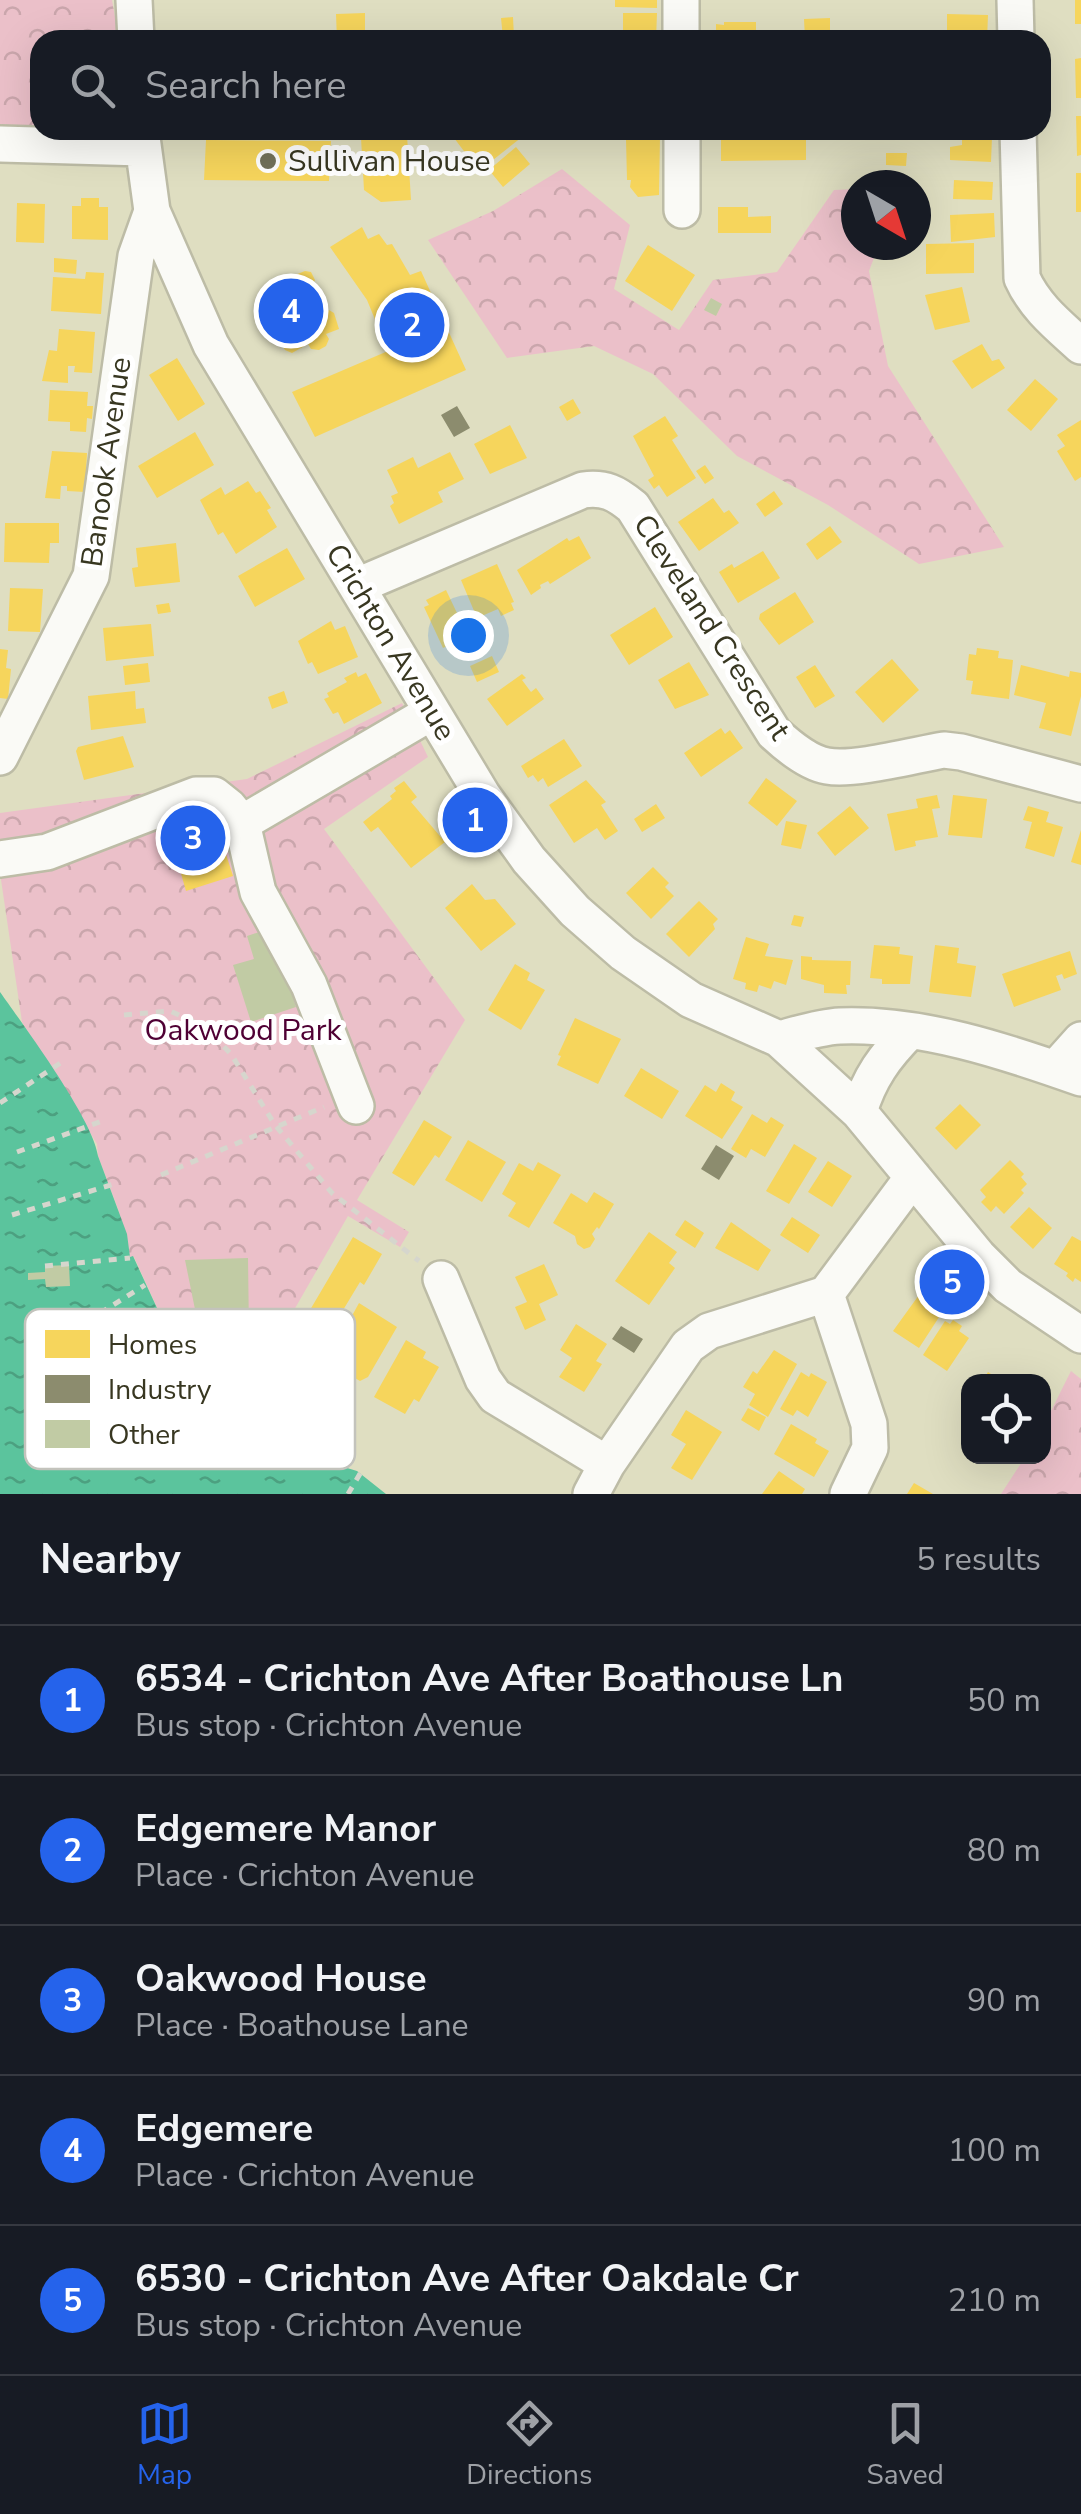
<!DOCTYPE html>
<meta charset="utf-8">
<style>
:root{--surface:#171b24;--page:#20242c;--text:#f1f3f6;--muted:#9ea1a6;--line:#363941;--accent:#2563eb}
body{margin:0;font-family:"Nunito Sans",sans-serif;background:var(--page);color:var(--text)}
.controls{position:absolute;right:30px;bottom:30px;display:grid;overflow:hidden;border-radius:20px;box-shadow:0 10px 40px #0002}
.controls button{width:90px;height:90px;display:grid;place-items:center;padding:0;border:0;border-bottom:2px solid var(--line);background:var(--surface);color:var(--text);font:50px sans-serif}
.compass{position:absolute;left:841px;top:170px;width:90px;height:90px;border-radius:50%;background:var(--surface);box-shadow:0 10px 40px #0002;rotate:141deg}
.you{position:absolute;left:468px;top:635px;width:35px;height:35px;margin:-25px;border:8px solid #fff;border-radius:50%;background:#1a73e8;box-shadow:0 0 0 15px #1a73e833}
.badge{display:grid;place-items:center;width:65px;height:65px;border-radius:50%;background:var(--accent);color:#fff;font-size:32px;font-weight:700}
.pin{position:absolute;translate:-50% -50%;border:5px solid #fff;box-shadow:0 2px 10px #0006}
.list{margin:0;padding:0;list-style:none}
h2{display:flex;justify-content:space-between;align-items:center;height:130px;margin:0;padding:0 40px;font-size:42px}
h2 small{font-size:32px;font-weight:400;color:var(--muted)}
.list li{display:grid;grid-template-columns:65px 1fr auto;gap:30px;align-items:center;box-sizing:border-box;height:150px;padding:0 40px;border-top:2px solid var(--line)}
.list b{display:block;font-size:38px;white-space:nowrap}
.list p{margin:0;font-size:32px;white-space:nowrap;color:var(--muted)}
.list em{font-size:32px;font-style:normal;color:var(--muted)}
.icon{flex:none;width:55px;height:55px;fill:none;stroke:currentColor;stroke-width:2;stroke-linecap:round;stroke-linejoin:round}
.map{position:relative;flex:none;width:1081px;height:1494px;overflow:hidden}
.search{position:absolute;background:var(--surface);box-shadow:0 10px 40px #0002;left:30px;right:30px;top:30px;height:110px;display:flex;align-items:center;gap:25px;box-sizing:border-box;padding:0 35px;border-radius:30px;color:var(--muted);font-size:38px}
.sheet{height:880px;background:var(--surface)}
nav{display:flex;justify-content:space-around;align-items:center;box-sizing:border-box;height:140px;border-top:2px solid var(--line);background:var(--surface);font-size:28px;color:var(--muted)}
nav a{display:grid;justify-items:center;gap:5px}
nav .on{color:var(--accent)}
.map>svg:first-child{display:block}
</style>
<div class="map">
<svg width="1081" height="1494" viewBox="0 0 1081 1494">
<defs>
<pattern id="forest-crowns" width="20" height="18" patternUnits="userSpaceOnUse" patternTransform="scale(2.5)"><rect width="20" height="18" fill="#ebc0c9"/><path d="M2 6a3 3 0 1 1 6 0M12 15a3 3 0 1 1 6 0" fill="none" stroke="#caa6ac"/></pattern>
<pattern id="water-ripples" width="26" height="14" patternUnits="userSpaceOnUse" patternTransform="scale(2.5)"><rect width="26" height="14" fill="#5bc49d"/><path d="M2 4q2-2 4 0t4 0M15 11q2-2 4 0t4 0" fill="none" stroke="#4ca080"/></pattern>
</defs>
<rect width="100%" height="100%" fill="#dfdec1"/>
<path fill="url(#forest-crowns)" d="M0,0h112l7,40h-79v90l-40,28z
M562,169l68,56 -16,64 65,41 34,-50 64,-8 57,-82 22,-1v56h23l-10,26 19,95 116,181 -85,17 -91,-59 -91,-49 -84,-82 -59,-28 -87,12 -79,-118 65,-29z
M402,703l26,54 -104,72 141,191 -108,180 52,32 -9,15 -52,-31 -93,162 -40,-25 -25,-4 -21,-15 -35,-77 -4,1 -12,-49 -20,-53 -1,-12 -75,-122 -22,-149v-60l247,-34z
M1071,1371l10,8v115h-80l24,-37 19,-1v-31z"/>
<path fill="url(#water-ripples)" d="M0,992c24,34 93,127 98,164l29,78 3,23 3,-1 36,78 21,15 25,4 71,43 27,42 6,17 15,9 23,7 29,23h-386z"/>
<path fill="#f6d55c" d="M615,0h42v8l-42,-1z
M1075,0h6v24h-6z
M365,13v27h-28l-1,-26z
M623,13h34l-1,27h-33z
M947,14l41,1 -1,25h-33v-7h-7z
M513,17l1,20 -11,1 -2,-20z
M830,18v20l-25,1 -1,-20z
M724,22h32v12l7,1v5h-47v-16l8,1z
M1081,58v40h-5l-1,-39z
M1076,116h5v39l-4,1z
M402,130h16v4l-11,1 4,65 -30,2 -17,-12 -3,-52 41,-1z
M448,130h69l5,7 -43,34z
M721,130h85v30l-85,1z
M962,135l30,2 -1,25 -41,-2v-13l12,-2z
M660,137l-1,58 -21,2 -8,-10 1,-7h-4l-1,-41z
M206,140l125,1 -2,40 -125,-1z
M516,147l14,17 -27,23 -14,-17z
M886,153h21l-1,13 -20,-1z
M1076,173h5v39h-5z
M954,180l39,2 -1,18 -39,-1z
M81,198h18v9h9v33l-36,-1v-33h9z
M17,203l28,1 -1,39 -28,-1z
M718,207h30v10l23,-1v17h-53z
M994,213l1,24 -44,5 -1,-27z
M362,227l6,12 11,-5 8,11 5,-1 18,31 11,-4 45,99 -151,67 -23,-45 96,-41 -21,-51 -37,-53z
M974,243v30l-48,1v-30z
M648,245l47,30 -23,36 -47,-30z
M54,258l23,2 -1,14 -22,-2z
M305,271l6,1 4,8 -3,5 12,27 5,-2 5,3 5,16 -13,5 3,5 -3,7 -7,4 -8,-1 -3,-5 -16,9 -7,-3 -16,-29 -10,-6 -2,-9 7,-11 29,-14 2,-6z
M86,272l18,1 -3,41 -50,-3 2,-34 32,2z
M962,287l8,35 -35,8 -10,-35z
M59,329l36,3 -3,41 -18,-1 1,-6h-7v17l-26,-2 7,-31 8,1z
M982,344l10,17 7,-2 6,9 -33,21 -20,-28z
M177,358l28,46 -27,17 -29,-46z
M1035,379l23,20 -27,32 -24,-21z
M50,390l38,2 -1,14h6l-1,13 -5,-1 -1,14 -16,-1v-9l-22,-1z
M573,399l8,14 -14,8 -8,-14z
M665,416l13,20 -6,4 24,38 -29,19 -8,-12 -5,4 -6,-9 6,-4 -21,-40z
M1081,420v57l-6,4 -18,-30 8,-5 -8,-11z
M510,425l17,33 -37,16 -16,-30z
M195,432l19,33 -57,33 -19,-32z
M52,451l35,2 -2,39 -18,-1v-5h-6l-1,13 -15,-1z
M450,452l14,27 -26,13 5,10 -44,22 -9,-18 4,-3 -3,-7 7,-3 -11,-23 26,-13 5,11z
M705,465l9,13 -9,6 -9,-13z
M248,481l8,12 4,-2 11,17 -4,2 10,17 -41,27 -13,-22 -5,3 -18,-35 21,-13 4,8z
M774,491l9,13 -18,13 -9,-13z
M713,498l11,15 5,-3 10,13 -40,28 -21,-29z
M5,523h54v20h-9l-1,20 -45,-1z
M830,526l12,16 -25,18 -11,-16z
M579,536l12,22 -41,26 -2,-3 -8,4 1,3 -10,7 -14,-25 50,-32 2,3z
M176,543l4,39 -45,5 -3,-19 6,-1 -2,-19z
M287,548l18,31 -50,28 -17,-31z
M763,551l17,27 -42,25 -19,-31 13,-8 2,4z
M497,564l17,38 -3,1 3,7 -13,6 -3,-7 -21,9 -16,-38z
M10,588l33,1 -3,43 -32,-1z
M446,590l22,46 -25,12 -19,-41 5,-2 -3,-5z
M795,592l19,30 -35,23 -20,-26 1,-5z
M169,603l2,9 -13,2 -2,-9z
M655,607l18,30 -44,28 -19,-30z
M331,621l4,9 10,-4 13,31 -40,17 -6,-12 -4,2 -10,-23z
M151,624l3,32 -48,5 -3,-33z
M977,648l22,3 -1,7 15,2 -4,39 -38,-5 2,-13 -7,-1 3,-26 7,1z
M0,649l8,1 -2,18 5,1 -3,30 -8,-1z
M492,656l7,16 -22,10 -7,-16z
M892,659l27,31 -36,33 -28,-31z
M689,662l20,33 -34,14 -17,-29z
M148,663l2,19 -25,3 -2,-19z
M815,665l20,31 -20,12 -19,-31z
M1021,665l48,12 1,-6 11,2v23l-10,40 -32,-8 7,-25 -32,-8z
M356,672l2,5 8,-4 16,30 -38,21 -6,-12 -5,2 -9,-15 5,-2 -2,-4 20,-11 -3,-4z
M522,674l4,4 -4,2 9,12 5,-4 8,11 -37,27 -20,-27z
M135,691l1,18 8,-1 2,15 -55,7 -3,-34z
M284,691l4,12 -16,6 -4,-12z
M721,728l4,6 5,-4 13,18 -42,29 -17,-24z
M123,736l11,31 -50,13 -8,-29 2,-4z
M564,739l18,27 -34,21 -5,-9 -5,4 -5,-7 -5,3 -7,-12z
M766,778l31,23 -20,25 -29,-23z
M586,780l20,22 -5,3 17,26 -13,9 -8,-12 -23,15 -25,-38z
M404,781l13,16 -6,5 34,40 -34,26 -33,-41 -7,5 -8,-10 29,-23 -2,-3 6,-5 -2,-3z
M937,795l3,13 -8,1 6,28 -23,4 1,5 -21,5 -8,-37 31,-6 -2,-9z
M953,795l34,4 -5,39 -34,-3z
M656,804l9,14 -23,14 -8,-13z
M850,806l19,22 -34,28 -18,-23z
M1028,806l21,6 -3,10 17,5 -9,30 -29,-9 7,-26 -9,-2z
M211,808l22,68 -47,15 -6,-21 -5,1 -14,-47z
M786,821l21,4 -6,24 -20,-4z
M1081,830v35l-10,-3z
M653,867l16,16 -4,4 9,9 -23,23 -25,-26z
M472,884l13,16 10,-1 21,25 -35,27 -36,-43z
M699,901l19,18 -5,5 2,5 -26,28 -23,-23z
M794,915l10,2 -3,10 -10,-2z
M746,937l23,7 -4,12 28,4 -7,25 -12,-4 -3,8 -12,-4 -2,7 -12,-3 1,-6 -13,-4z
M874,945l26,2 -1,7 14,2 -3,28h-28v-5l-12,-1z
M935,945l24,3 -2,15 19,3 -5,31 -42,-5z
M1070,951l7,23 -13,5 -2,-5 -6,2 5,14 -47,17 -12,-33z
M801,956l11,1v3l39,1 -1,24h-4l1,9 -23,-1v-8l-23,-6z
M515,964l15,9 -3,7 18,10 -24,40 -33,-20z
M575,1018l46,21 -23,45 -41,-19 4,-9 -3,-1z
M641,1068l38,23 -17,28 -38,-23z
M721,1083l14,9 -4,8 12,7 -21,32 -37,-23 20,-31 11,7z
M960,1104l21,21 -25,25 -21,-22z
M752,1114l15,9 4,-6 13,8 -19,32 -14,-8 -5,9 -15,-9z
M424,1120l28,17 -13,21 -4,-3 -21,31 -22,-13z
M468,1140l38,22 -24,40 -37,-22z
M794,1144l23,14 -28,46 -23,-13z
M1010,1160l14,14 -3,3 6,7 -6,6 3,3 -20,21 -8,-8 -5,6 -10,-10 5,-5 -6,-7z
M828,1161l24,15 -20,31 -24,-15z
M538,1162l23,13 -32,53 -21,-12 8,-13 -14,-9 17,-31 14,8z
M594,1192l20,12 -15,25 -2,-2 -5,7 3,5 -5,8 -6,2 -7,-5 -2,-8 -22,-13 18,-30 16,10z
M1029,1207l23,21 -19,21 -23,-22z
M792,1217l28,18 -12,18 -28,-18z
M685,1220l19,13 -9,15 -20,-13z
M731,1222l40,28 -13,21 -43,-23z
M649,1232l28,20 -8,11 6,5 -26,37 -34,-24z
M1072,1236l9,5v41l-6,-4 -2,4 -7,-6 2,-3 -14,-9z
M353,1237l29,17 -18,31 -4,-3 -26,43 -24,-15z
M544,1264l14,31 -19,9 7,16 -21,10 -10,-23 12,-5 -12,-25z
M919,1295l24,16 -24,37 -26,-17z
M359,1303l38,24 -29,50 -8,4 -7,-4v-10l-22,-13z
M953,1320l9,6 -3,5 10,7 -22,33 -24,-16 22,-34 5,3z
M576,1324l31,20 -11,17 6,3 -18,28 -25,-15 13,-19 -12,-8z
M406,1340l20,12 -3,6 16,9 -20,35 -5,-3 -9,15 -31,-17z
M774,1350l23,14 -29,53 -19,-12 6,-11 -12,-7 10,-16 4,3z
M801,1372l8,5 2,-4 16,9 -19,35 -11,-7 -4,6 -13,-7z
M988,1372l15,10h-21z
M748,1408l18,9 -7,14 -18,-11z
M686,1410l36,22 -30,48 -21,-12 15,-24 -15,-9z
M791,1424l26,15 -2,4 14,8 -15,26 -40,-23z
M779,1471l26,18 -3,5h-40z
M914,1483l19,11h-26z"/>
<path fill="#8c8c6e" d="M457,406l13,22 -16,9 -13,-22z
M716,1145l18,11 -15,24 -18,-11z
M621,1326l22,13 -9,14 -22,-14z"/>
<path fill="#c1cba4" d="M711,298l11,6 -6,12 -12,-6z
M272,928l24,79 -45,15 -18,-57 21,-6 -7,-23z
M248,1258l1,75 -49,1 -15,-74z
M69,1265l1,21 -24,1 -1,-8 -17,1v-7l17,-1v-6z"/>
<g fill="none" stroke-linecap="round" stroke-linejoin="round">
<g stroke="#bdbca6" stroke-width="40">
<path id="minor" d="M134,0l2,40
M681,0v40
M1015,0l1,40
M141,130l11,81 59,134 272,451 46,64 46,51 48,42 68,47 88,39 80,73 119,144 30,30 73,49
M682,130v80
M1018,130l4,148c13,29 36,47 59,68
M0,144l143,4
M357,586l226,-96c22,-3 33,3 50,17l141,226c14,13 35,30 53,33 28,5 87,-11 117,-16l17,2 120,32
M0,757l91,-181 45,-320 16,-45
M242,823l190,-111
M0,859l47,-7 149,-57h18l15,12 13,16 16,69 51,93 47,121
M779,1039c19,-5 41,-12 61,-13 81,-3 165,25 241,52
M1055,1069l26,-29
M859,1112c10,-34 26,-56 51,-81
M441,1279l42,100 12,17 112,68
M826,1294l43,130 1,24 -22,46
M591,1494l16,-30 81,-118 21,-15 117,-37 87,-117"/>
</g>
<path stroke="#d6d6cd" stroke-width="5" stroke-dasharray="8 8" stroke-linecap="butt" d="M124,1015l46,-4 34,15 27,28 44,71 57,68 87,68
M0,1103l62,-41
M17,1152l85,-31
M161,1175l163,-68
M12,1215l102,-31
M45,1266l85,-8
M73,1330l72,-45
M348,1494l16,-27"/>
<use href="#minor" stroke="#fafaf6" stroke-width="35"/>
</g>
<circle fill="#727159" stroke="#fff" stroke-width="4" cx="268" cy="161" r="10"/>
<g text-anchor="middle" stroke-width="10" stroke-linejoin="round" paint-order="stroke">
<g font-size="30" fill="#383721" stroke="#fff" text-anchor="start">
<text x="288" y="171">Sullivan House</text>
</g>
<g font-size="30" fill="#383721" stroke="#fff">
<text transform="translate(106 462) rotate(-82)" y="10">Banook Avenue</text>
<text transform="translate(712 627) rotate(57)" y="10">Cleveland Crescent</text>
<text transform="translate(391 642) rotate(59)" y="10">Crichton Avenue</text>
</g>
<g font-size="30" fill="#4f0034" stroke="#fff">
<text x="243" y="1040">Oakwood Park</text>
</g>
</g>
<rect x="25" y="1309" width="330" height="160" rx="15" fill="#fff" stroke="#c3c3bc" stroke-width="2.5"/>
<rect x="45" y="1330" width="45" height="28" fill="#f6d55c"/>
<rect x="45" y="1375" width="45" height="28" fill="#8c8c6e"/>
<rect x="45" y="1420" width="45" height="28" fill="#c1cba4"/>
<g font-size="28" fill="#383721">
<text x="108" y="1354">Homes</text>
<text x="108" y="1399">Industry</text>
<text x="108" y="1444">Other</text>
</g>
</svg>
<div class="controls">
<button><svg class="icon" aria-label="locate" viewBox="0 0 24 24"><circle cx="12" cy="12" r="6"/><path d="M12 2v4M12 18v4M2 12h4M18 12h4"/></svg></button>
</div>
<svg class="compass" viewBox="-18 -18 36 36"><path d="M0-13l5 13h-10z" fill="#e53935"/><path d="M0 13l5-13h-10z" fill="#9ea1a6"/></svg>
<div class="you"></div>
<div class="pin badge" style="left:475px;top:820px">1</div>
<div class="pin badge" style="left:412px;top:325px">2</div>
<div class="pin badge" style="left:193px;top:838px">3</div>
<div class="pin badge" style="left:291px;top:311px">4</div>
<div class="pin badge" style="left:952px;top:1282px">5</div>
<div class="search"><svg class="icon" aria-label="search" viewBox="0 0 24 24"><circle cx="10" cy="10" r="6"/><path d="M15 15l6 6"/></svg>Search here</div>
</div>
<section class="sheet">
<h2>Nearby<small>5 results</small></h2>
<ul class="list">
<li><span class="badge">1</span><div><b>6534 - Crichton Ave After Boathouse Ln</b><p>Bus stop · Crichton Avenue</p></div><em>50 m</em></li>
<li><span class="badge">2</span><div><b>Edgemere Manor</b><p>Place · Crichton Avenue</p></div><em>80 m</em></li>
<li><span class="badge">3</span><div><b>Oakwood House</b><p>Place · Boathouse Lane</p></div><em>90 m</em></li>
<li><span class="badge">4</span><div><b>Edgemere</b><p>Place · Crichton Avenue</p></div><em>100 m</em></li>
<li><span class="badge">5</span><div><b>6530 - Crichton Ave After Oakdale Cr</b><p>Bus stop · Crichton Avenue</p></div><em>210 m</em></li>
</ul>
</section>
<nav>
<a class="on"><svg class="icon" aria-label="map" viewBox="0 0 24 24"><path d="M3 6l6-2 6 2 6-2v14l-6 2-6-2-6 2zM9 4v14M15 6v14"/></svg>Map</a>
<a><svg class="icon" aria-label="directions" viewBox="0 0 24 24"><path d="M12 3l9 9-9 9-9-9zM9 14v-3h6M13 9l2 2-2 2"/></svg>Directions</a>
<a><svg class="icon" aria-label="saved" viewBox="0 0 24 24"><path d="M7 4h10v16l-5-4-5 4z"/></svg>Saved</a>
</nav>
